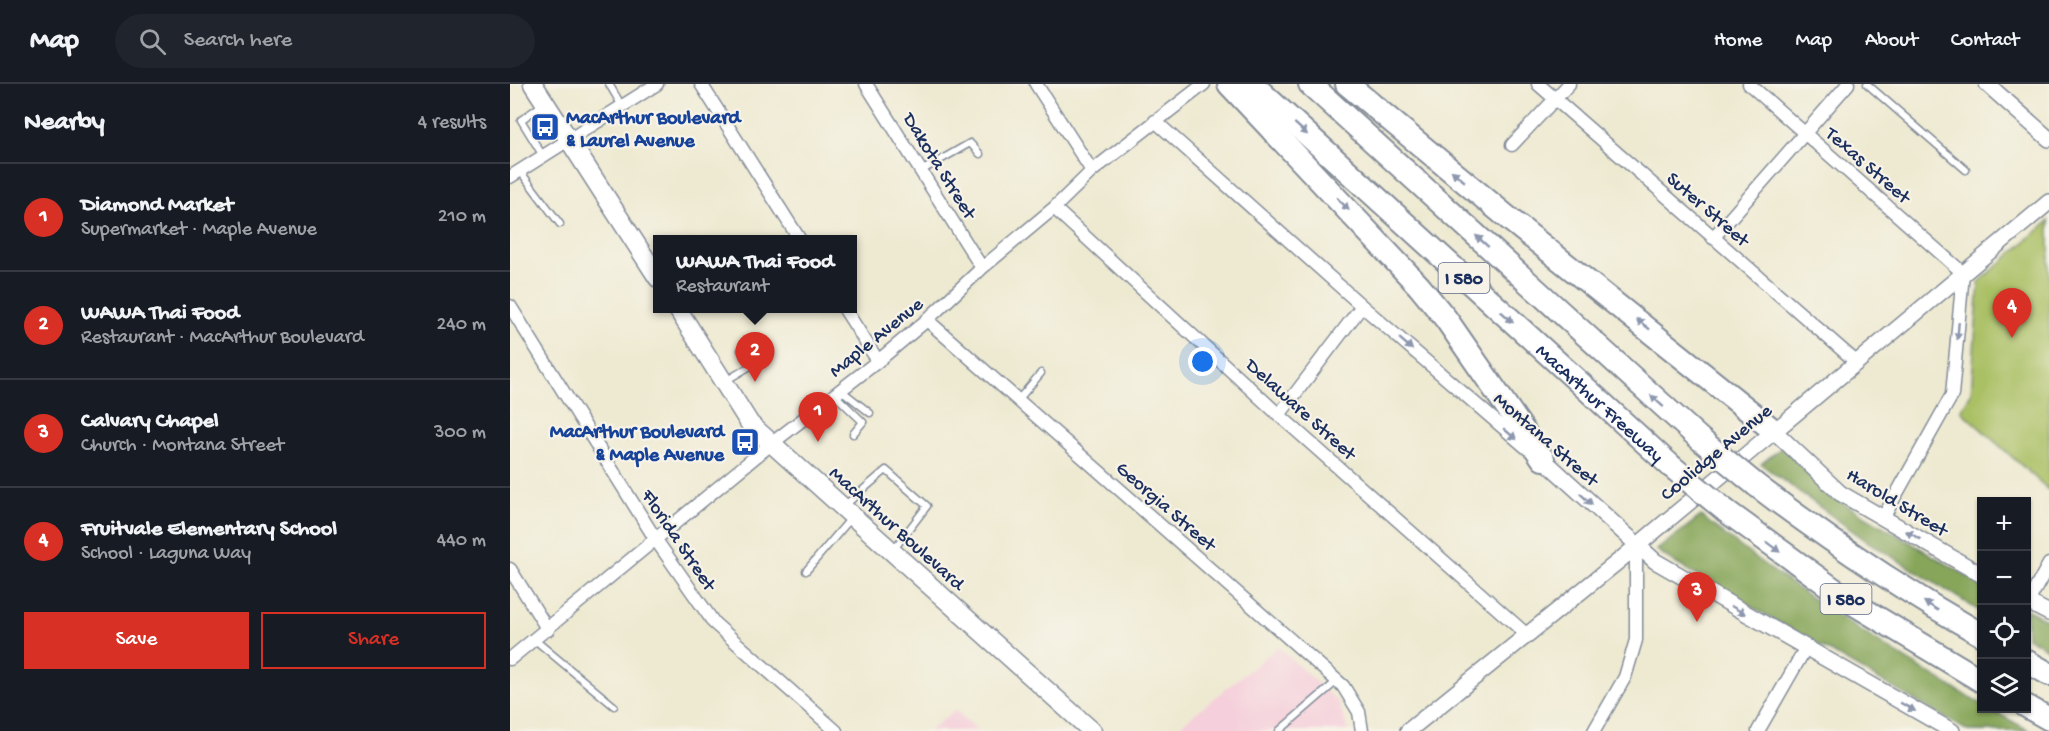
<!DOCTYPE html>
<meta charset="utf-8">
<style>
:root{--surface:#171b24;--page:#20242c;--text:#f1f3f6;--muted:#9ea1a6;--line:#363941;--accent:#d93025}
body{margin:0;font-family:"Gochi Hand",sans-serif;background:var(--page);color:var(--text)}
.controls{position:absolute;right:18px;bottom:18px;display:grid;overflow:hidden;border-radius:0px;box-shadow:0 2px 4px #0004}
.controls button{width:54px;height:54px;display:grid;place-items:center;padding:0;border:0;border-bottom:2px solid var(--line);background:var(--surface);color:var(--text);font:30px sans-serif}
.you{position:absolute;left:693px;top:278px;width:21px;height:21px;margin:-15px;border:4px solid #fff;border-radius:50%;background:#1a73e8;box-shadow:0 0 0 9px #1a73e833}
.badge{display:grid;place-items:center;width:39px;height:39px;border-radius:50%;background:var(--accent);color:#fff;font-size:20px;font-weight:700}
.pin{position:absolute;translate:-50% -50px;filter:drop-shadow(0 2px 3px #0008)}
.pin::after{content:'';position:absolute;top:32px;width:21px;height:18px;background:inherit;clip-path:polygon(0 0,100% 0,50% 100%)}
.popup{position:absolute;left:143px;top:151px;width:204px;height:78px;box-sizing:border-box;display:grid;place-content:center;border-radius:0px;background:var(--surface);filter:drop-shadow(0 2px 4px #0005);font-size:20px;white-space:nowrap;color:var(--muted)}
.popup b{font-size:22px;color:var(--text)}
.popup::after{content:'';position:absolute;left:50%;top:100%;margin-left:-12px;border:12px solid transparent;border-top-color:var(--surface)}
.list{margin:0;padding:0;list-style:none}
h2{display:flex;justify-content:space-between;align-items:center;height:78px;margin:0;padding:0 24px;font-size:26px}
h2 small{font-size:20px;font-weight:400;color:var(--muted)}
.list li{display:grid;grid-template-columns:39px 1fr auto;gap:18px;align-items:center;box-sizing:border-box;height:108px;padding:0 24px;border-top:2px solid var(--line)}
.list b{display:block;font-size:22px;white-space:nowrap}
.list p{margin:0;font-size:20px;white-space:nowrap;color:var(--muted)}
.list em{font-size:20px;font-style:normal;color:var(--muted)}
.actions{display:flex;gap:12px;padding:18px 24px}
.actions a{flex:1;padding:14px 0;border:2px solid var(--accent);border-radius:0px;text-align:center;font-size:21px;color:var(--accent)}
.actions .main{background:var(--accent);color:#fff}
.icon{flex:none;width:33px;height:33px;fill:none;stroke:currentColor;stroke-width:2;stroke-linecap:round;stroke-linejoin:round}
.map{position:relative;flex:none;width:1539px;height:647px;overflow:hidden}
header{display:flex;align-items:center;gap:36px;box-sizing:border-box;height:84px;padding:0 30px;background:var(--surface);border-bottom:2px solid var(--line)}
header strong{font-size:28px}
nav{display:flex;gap:33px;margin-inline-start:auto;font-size:21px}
.search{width:420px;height:54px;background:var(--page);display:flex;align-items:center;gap:15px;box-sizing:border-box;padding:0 21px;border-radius:33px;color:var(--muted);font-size:22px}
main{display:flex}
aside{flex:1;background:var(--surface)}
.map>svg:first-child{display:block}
</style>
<header>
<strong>Map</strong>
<div class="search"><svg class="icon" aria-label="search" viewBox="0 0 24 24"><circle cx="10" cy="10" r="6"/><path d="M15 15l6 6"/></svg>Search here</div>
<nav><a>Home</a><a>Map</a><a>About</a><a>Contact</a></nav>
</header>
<main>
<aside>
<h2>Nearby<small>4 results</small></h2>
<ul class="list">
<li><span class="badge">1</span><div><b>Diamond Market</b><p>Supermarket · Maple Avenue</p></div><em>210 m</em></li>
<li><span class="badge">2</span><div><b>WAWA Thai Food</b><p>Restaurant · MacArthur Boulevard</p></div><em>240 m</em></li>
<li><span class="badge">3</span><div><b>Calvary Chapel</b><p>Church · Montana Street</p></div><em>300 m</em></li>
<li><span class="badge">4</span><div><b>Fruitvale Elementary School</b><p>School · Laguna Way</p></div><em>440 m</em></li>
</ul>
<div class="actions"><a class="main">Save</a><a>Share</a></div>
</aside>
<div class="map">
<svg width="1539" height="647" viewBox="0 0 1539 647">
<rect width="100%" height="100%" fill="#f7f3e8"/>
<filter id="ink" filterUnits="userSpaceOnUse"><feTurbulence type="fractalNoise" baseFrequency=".0167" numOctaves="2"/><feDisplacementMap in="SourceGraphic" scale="12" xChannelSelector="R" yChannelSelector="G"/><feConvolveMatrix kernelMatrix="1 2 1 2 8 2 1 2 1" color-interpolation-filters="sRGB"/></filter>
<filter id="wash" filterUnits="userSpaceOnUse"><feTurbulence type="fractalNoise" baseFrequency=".008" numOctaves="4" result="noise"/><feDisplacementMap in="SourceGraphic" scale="24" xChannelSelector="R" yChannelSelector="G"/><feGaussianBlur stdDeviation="1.35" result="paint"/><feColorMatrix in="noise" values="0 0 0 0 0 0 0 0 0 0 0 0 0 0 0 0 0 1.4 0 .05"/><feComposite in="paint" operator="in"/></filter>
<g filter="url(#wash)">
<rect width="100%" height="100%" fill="#eeead2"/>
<path fill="#f5cfdb" d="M768,563l61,56 9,28h-175z
M445,626l23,21h-49z"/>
<path fill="#aac065" stroke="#627862" stroke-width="1.5" d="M1539,137v269l-88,-79 10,-18 8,-111z"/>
<path fill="#87a65a" stroke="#516a5c" stroke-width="1.5" d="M1272,363l54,52 145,85v28l-116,-72 -104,-76z
M1191,432c88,71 182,132 280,188l1,4 8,1 40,22h-62l-296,-170 -15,-11z
M1516,525l23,12v29l-22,-13z"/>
</g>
<g filter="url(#ink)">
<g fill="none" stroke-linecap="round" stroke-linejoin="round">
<g stroke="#848c98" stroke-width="9">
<path id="service" d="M99,0l13,22
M1357,0l99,86
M32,21l-21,15 22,36
M10,87l40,53
M411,87l49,-28 10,11
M231,266l10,16
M217,296l37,-22
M331,306l29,23
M325,311l28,27 -10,12
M508,316l23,-27
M334,422l42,-36 41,36 -33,43
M296,487l46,-54
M25,556l79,66
M769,647l58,-50"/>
</g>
<g stroke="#848c98" stroke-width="15">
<path id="minor" d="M191,0l99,156
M356,0l116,184
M526,0l56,87
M1028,0l317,277
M1239,0l214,189 -11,122 -69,123
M645,37l207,185 166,143
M1002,61l57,-61
M0,93l147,-93
M544,124l225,207 247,219
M1203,154l135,-154
M0,222l146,234 58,83 122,108
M334,224l34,53
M417,236l416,366 16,26 3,19
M769,331l83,-109
M0,485l38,61
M1518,518l21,-38
M0,575l261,-215 107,-83 49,-41 55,-52 72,-60 38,-37 112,-87
M1084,647l31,-54 11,-37v-95
M1248,647l47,-82"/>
</g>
<g stroke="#848c98" stroke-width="18">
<path id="tertiary" d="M1477,0l62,55
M1263,346l67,63 142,82
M1033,375l112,102 297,170
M1516,517l23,12
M898,647l212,-171 429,-358"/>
</g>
<g stroke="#848c98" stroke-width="21">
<path id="secondary" d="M23,0l125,194
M167,224l73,116 342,307"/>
</g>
<g stroke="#848c98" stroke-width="26">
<g id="motorway">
<path d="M719,0l190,202 27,33 97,140"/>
<path id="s1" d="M742,0l419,382"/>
<path d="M800,0l391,356"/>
<path d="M837,0l166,138 260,208"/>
<path d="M1246,401c72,55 147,105 226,150"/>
<path d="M1216,427l125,91 131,79"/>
<path d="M1516,577l23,13"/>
<path d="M1516,622l23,13"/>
</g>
</g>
<use href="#service" stroke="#fff" stroke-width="6"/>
<use href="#minor" stroke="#fff" stroke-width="12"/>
<use href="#tertiary" stroke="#fff" stroke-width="15"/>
<use href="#secondary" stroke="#fff" stroke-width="18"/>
<use href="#motorway" stroke="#fff" stroke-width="22"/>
<g stroke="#848c98" stroke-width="26" stroke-linecap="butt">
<path id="motorway-bridge" d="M1191,356l55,45
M1161,382l55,45"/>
</g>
<use href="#motorway-bridge" stroke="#fff" stroke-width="22"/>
</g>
<defs><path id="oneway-solid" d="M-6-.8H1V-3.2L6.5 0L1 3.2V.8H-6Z" transform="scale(1.5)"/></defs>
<g fill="#8d97ae">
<use href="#oneway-solid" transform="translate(791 45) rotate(42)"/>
<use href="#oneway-solid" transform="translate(948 92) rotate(-140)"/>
<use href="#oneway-solid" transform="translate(833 120) rotate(46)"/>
<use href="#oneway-solid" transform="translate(972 157) rotate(-138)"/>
<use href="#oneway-solid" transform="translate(997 233) rotate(42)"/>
<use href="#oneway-solid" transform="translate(1133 240) rotate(-142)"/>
<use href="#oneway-solid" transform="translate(1448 247) rotate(95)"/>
<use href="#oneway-solid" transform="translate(896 260) rotate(41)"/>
<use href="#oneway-solid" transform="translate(1147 317) rotate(-138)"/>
<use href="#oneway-solid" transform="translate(1000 350) rotate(40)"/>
<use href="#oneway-solid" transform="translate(1076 415) rotate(42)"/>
<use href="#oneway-solid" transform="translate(1403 451) rotate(-150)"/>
<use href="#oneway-solid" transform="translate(1263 463) rotate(37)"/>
<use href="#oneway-solid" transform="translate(1421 522) rotate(-148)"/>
<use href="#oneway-solid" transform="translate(1228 526) rotate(30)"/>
<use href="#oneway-solid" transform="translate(1398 623) rotate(29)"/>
</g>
</g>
<defs>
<g id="bus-square" transform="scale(1.5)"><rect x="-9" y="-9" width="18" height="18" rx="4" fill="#1a4fb4" stroke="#f7f3e8"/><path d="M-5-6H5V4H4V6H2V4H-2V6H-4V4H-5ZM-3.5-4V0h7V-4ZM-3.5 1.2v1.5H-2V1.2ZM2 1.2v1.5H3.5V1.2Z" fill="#fff"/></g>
</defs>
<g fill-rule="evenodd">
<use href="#bus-square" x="35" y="43"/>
<use href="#bus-square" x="235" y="358"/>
</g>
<g text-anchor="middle" stroke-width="4.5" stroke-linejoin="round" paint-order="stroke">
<g fill="#f7f3e8" stroke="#5d6a87" stroke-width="1.5">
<rect x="928.5" y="179" width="51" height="30" rx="4.5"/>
<rect x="1310.5" y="500" width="51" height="30" rx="4.5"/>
</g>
<g font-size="18" font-weight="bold" fill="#1b2f5e">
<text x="954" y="200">I 580</text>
<text x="1336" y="521">I 580</text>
</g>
<g font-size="20" font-weight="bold" fill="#164399" stroke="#f7f3e8" text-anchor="start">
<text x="56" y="39">MacArthur Boulevard<tspan x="56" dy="23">&amp; Laurel Avenue</tspan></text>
<text x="214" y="353" text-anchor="end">MacArthur Boulevard<tspan x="214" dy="23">&amp; Maple Avenue</tspan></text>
</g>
<g font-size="20" fill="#1b2f5e" stroke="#f7f3e8">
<text transform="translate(1359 80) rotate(41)" y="7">Texas Street</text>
<text transform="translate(431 81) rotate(58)" y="7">Dakota Street</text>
<text transform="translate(1199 124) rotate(41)" y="7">Suter Street</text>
<text transform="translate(365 252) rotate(-39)" y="7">Maple Avenue</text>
<text dy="7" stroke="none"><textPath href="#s1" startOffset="472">MacArthur Freeway</textPath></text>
<text transform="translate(792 324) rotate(42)" y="7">Delaware Street</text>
<text transform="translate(1037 354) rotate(41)" y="7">Montana Street</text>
<text transform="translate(1205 367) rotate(-40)" y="7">Coolidge Avenue</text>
<text transform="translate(1388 417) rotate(31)" y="7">Harold Street</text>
<text transform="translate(657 421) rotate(41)" y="7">Georgia Street</text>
<text transform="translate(388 443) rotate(42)" y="7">MacArthur Boulevard</text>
<text transform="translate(170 455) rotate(56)" y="7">Florida Street</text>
</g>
</g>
</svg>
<div class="controls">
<button>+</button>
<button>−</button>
<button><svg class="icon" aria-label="locate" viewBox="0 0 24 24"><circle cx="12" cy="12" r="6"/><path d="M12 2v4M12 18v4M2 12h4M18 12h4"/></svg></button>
<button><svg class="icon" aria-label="layers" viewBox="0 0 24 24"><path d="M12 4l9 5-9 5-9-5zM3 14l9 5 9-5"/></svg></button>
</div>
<div class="you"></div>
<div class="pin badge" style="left:308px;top:358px">1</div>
<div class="pin badge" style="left:245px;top:298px">2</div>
<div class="popup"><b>WAWA Thai Food</b>Restaurant</div>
<div class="pin badge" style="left:1187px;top:538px">3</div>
<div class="pin badge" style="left:1502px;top:254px">4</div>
</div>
</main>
